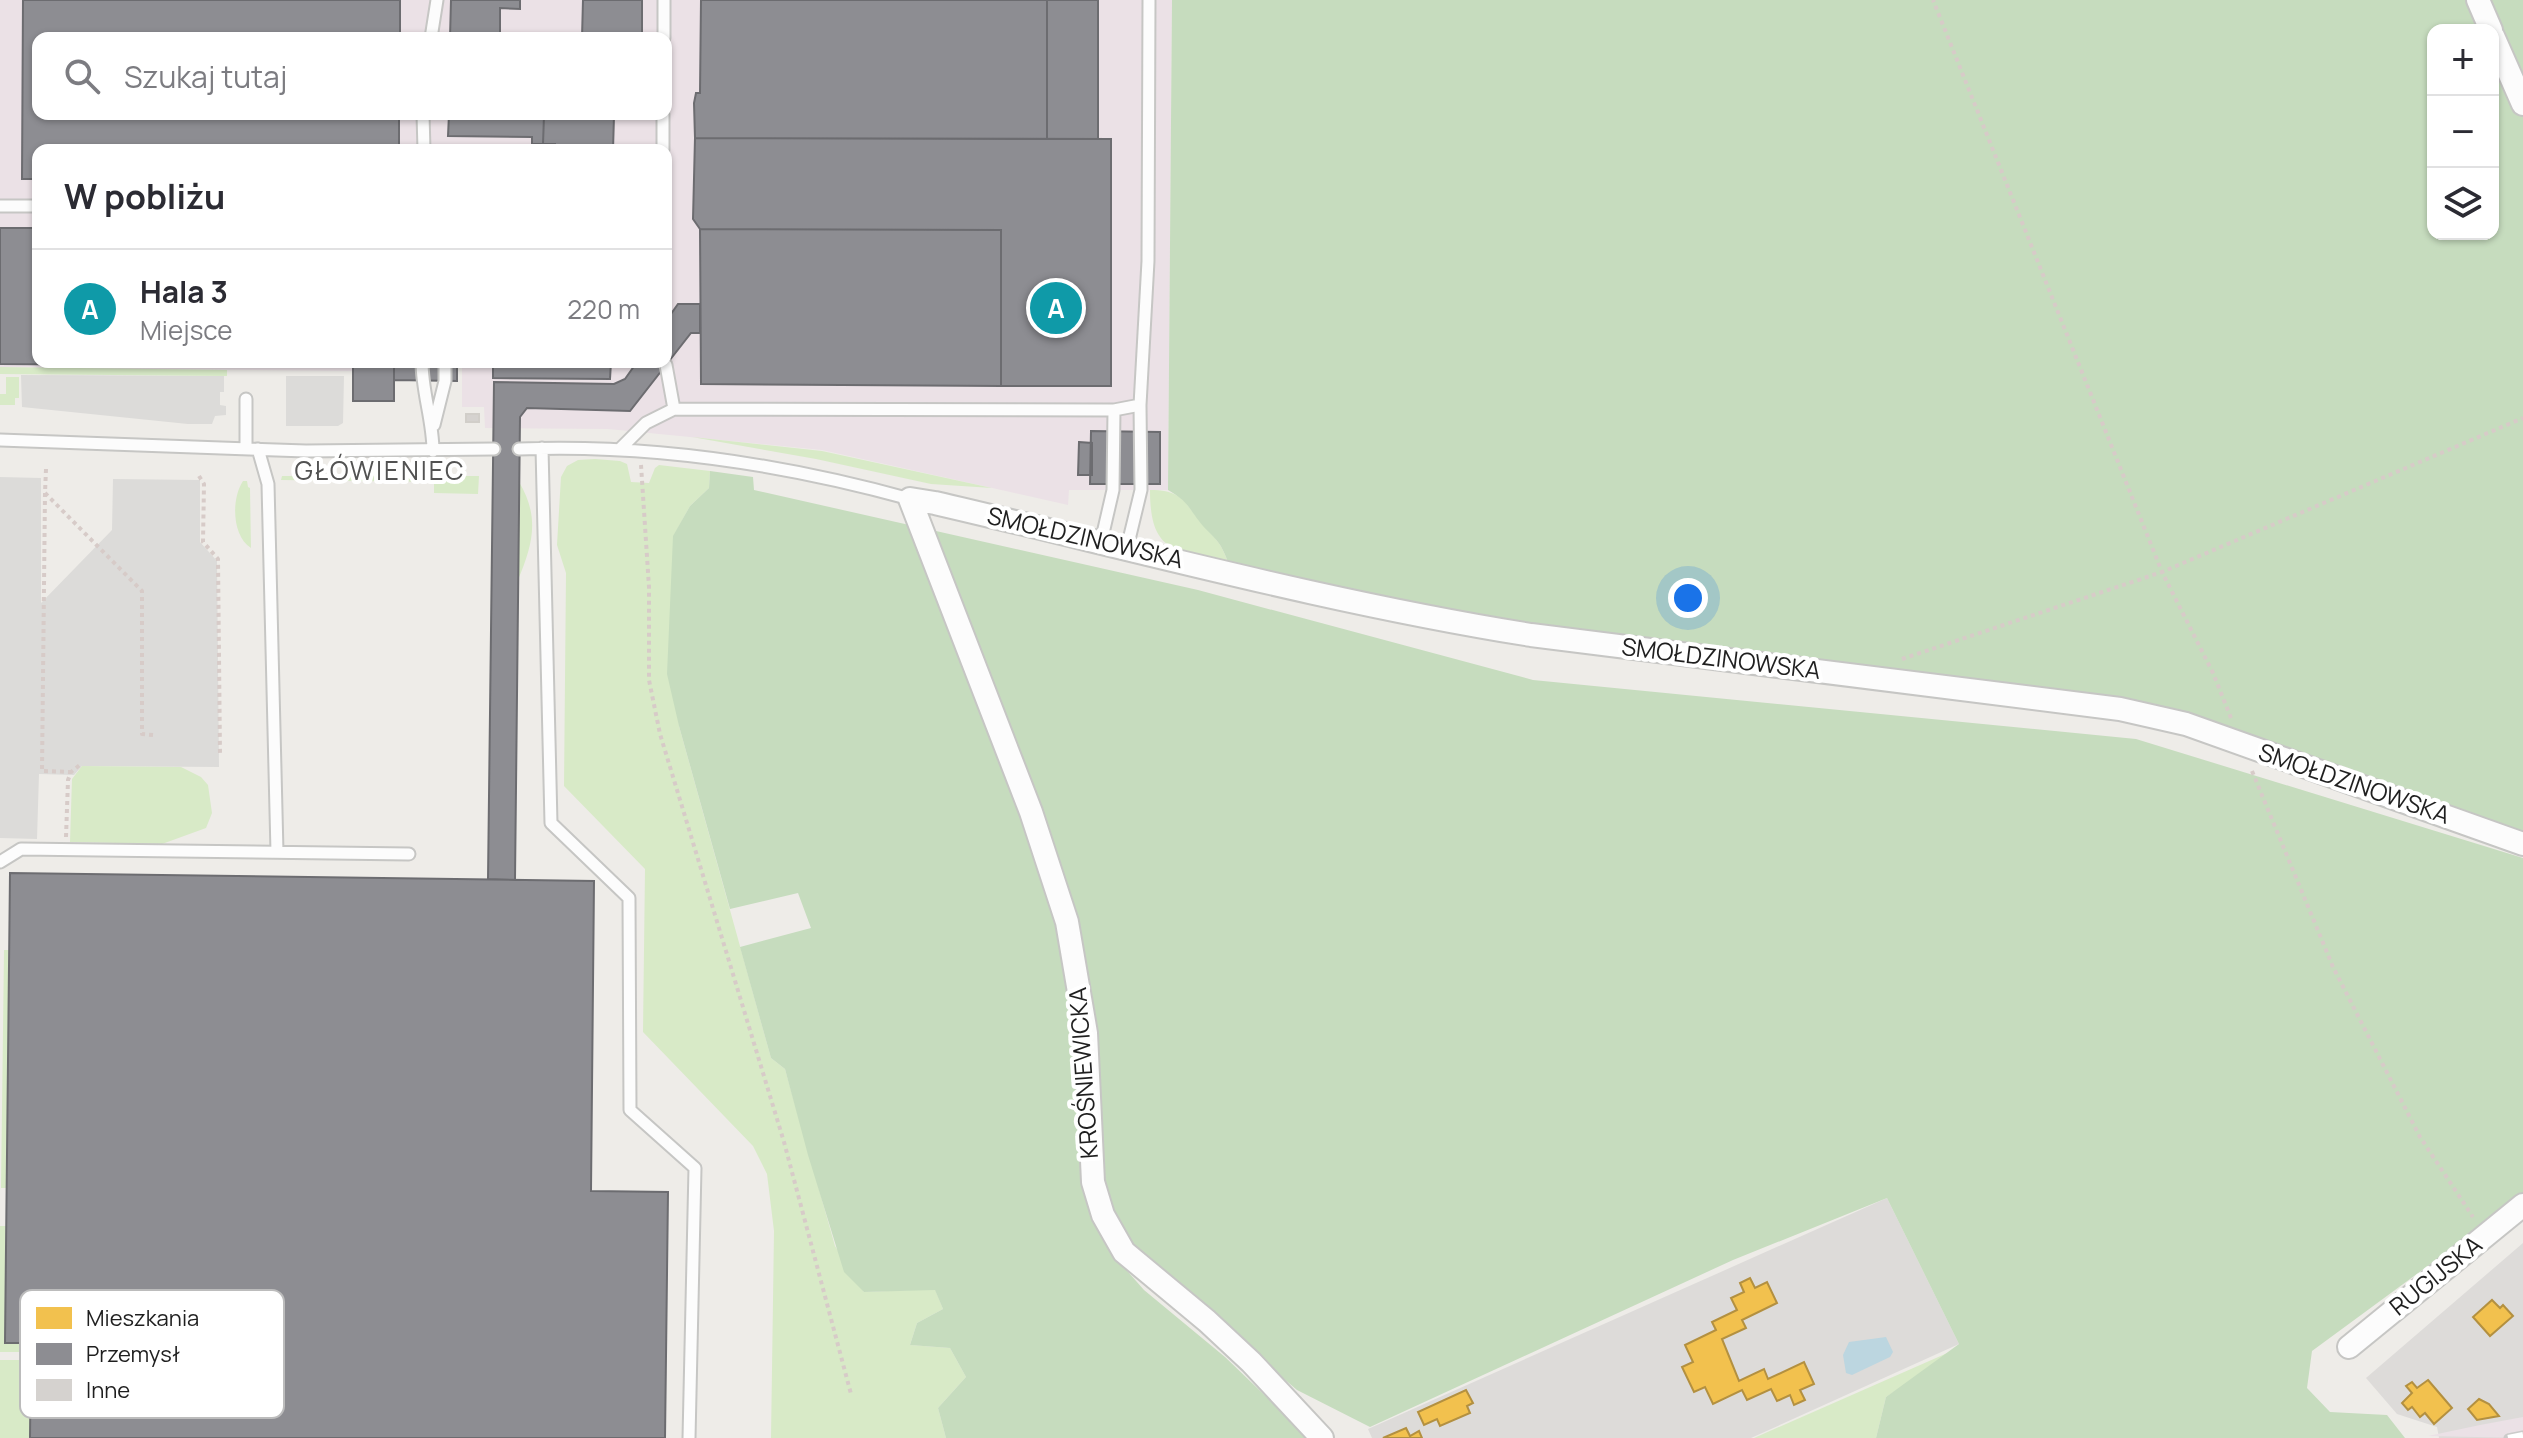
<!DOCTYPE html>
<html lang="pl">
<meta charset="utf-8">
<style>
:root{--surface:#fff;--page:#f2f2f3;--text:#2b2b33;--muted:#7c7c81;--line:#e1e1e2;--accent:#676765}
body{margin:0;font-family:Manrope,sans-serif;background:var(--page);color:var(--text)}
.controls{position:absolute;right:24px;top:24px;display:grid;overflow:hidden;border-radius:16px;box-shadow:0 2px 6px #0004}
.controls button{width:72px;height:72px;display:grid;place-items:center;padding:0;border:0;border-bottom:2px solid var(--line);background:var(--surface);color:var(--text);font:40px sans-serif}
.you{position:absolute;left:1688px;top:598px;width:28px;height:28px;margin:-20px;border:6px solid #fff;border-radius:50%;background:#1a73e8;box-shadow:0 0 0 12px #1a73e833}
.badge{display:grid;place-items:center;width:52px;height:52px;border-radius:50%;background:var(--accent);color:#fff;font-size:26px;font-weight:700}
.pin{position:absolute;translate:-50% -50%;border:4px solid #fff;box-shadow:0 2px 8px #0006}
.list{margin:0;padding:0;list-style:none}
h2{display:flex;justify-content:space-between;align-items:center;height:104px;margin:0;padding:0 32px;font-size:34px}
h2 small{font-size:26px;font-weight:400;color:var(--muted)}
.list li{display:grid;grid-template-columns:52px 1fr auto;gap:24px;align-items:center;box-sizing:border-box;height:120px;padding:0 32px;border-top:2px solid var(--line)}
.list b{display:block;font-size:30px;white-space:nowrap}
.list p{margin:0;font-size:26px;white-space:nowrap;color:var(--muted)}
.list em{font-size:26px;font-style:normal;color:var(--muted)}
.icon{flex:none;width:44px;height:44px;fill:none;stroke:currentColor;stroke-width:2;stroke-linecap:round;stroke-linejoin:round}
.map{position:relative;flex:none;width:2523px;height:1438px;overflow:hidden}
.search{position:absolute;background:var(--surface);box-shadow:0 2px 6px #0004;left:32px;top:32px;width:640px;height:88px;display:flex;align-items:center;gap:20px;box-sizing:border-box;padding:0 28px;border-radius:16px;color:var(--muted);font-size:30px}
.panel{position:absolute;background:var(--surface);box-shadow:0 2px 6px #0004;left:32px;top:144px;width:640px;height:224px;border-radius:16px}
.map>svg:first-child{display:block}
</style>
<div class="map">
<svg width="2523" height="1438" viewBox="0 0 2523 1438">
<rect width="100%" height="100%" fill="#eeece8"/>
<path fill="#dddbd9" d="M1887,1198l72,146 -208,94h-379l-4,-9z
M2523,1243v195h-84l-2,-11 -40,-13 -31,-36z"/>
<path fill="#ebe1e6" fill-rule="evenodd" d="M0,0h1172l-4,490h-99l-1,15 -246,-55 -214,-21 -123,-1 -1,-21h-22v-42h-5v-3h209v-212h-628v212h356l-41,9 -353,-4zM38,38h628v76h-628z
M2523,1417v21l-95,-2 52,-11z"/>
<path fill="#dcdbd9" d="M21,375l203,1v16h-4v13l6,1v9l-11,1 -3,8h-24l-166,-17z
M286,376h58l-1,47 -5,3h-52z
M0,477l41,1v125l71,-73 1,-51 87,1v62l17,19 2,206 -137,-1 -8,9 -35,-1 -2,65 -37,-1z"/>
<path fill="#d8eac7" d="M0,367l227,3v6l-227,-2z
M6,377h13v21h-4v7h-15v-11h6z
M692,437l130,14 170,37 -61,-4 -115,-25z
M595,459l25,2 7,3 4,18 18,1 6,-15 4,-3 51,6 -1,17 -19,18 -17,31 6,189 92,332 14,11 50,177 29,46 71,-3 8,20 -26,14 -7,22 40,3 16,29 -28,31 8,30h-175l3,-207 -7,-57 -14,-28 -110,-114 2,-163 -81,-83 2,-213 -9,-28 4,-68 6,-11 11,-6z
M282,476h197l-1,18 -44,-1v-11l-153,-2z
M243,481h4l1,6 2,1 1,60c-19,-12 -20,-49 -8,-67z
M519,482c21,35 14,62 -1,98z
M1150,490c34,0 34,13 54,36 13,15 16,15 24,36 -53,-12 -78,-8 -78,-72z
M82,766l99,1 20,10 7,8 4,28 -6,15 -44,16 -92,-2 2,-63z
M4,950h5l-2,238h-6z
M0,1226h6l-1,116 26,1v9h-31z
M1961,1347l-75,50 -10,41h-122z
M0,1360h31l-1,78h-30z"/>
<path fill="#c6dcbe" fill-rule="evenodd" d="M1172,0h1351v833l-400,-133 -99,-15 -548,-68 -149,-31 -99,-24c-8,-21 -11,-21 -25,-36 -15,-18 -14,-24 -35,-36zM2433,30h60v204h-60z
M710,471l43,6 1,13 444,100 335,90 603,59 387,119v338l-211,155 -5,37 23,24 57,3 18,23h-529l10,-41 73,-53 -72,-146 -154,62 -363,167 -73,-37 -118,-101 -49,-47 -23,6 37,42 81,67 84,81h-363l-8,-30 28,-31 -16,-29 -40,-3 7,-22 26,-14 -8,-19 -71,2 -20,-20 -36,-117 -23,-86 -14,-11 -31,-111 71,-19 -13,-35 -68,16 -51,-183 -12,-52 6,-138 17,-30 19,-18z"/>
<path fill="#bcd6e0" d="M1886,1337l7,15 -3,5 -38,18 -6,-2 -3,-18 6,-13z"/>
<path fill="#f2c14e" stroke="#b39040" stroke-width="2" d="M1750,1278l5,10 12,-6 10,21 -35,17 4,8 -24,11 17,42 25,-12 4,10 36,-17 10,22 -14,6 5,10 -11,5 -4,-10 -13,6 -6,-12 -24,11 -5,-10 -29,14 -8,-17 -11,5 -12,-25 11,-5 -8,-17 31,-15 -4,-8 25,-12 -6,-12 13,-6 -4,-9z
M2492,1300l8,8 3,-3 10,11 -23,20 -17,-19z
M2428,1380l24,28 -18,16 -9,-11 -5,4 -8,-10 -4,3 -6,-7 10,-10 -6,-7 6,-4 5,6z
M1466,1390l7,13 -6,3 3,7 -30,13 -3,-7 -13,6 -6,-13z
M2479,1399l10,5 10,12 -22,4 -9,-11z
M1406,1428l4,8 9,-5 3,7h-39z"/>
<path fill="#8d8d92" stroke="#6c6c70" stroke-width="2" d="M23,0h377v38h-362v76h361v36h-361v29h-16z
M451,0h69v9l-20,-1v30h-50z
M583,0h59v38h-60z
M701,0h346v139l-352,-1 -1,-35 2,-10h4z
M1047,0h51v139h-51z
M449,114l95,2 -1,28h-11v-7l-84,-1z
M544,116h70l-1,34h-58v-6h-12z
M695,138l416,1v247h-110v-156l-301,-1 -7,-10z
M0,228h38v134h223v4l-261,-2z
M700,229l301,1v156l-300,-2z
M678,304h22v29h-9l-61,78 -103,-3 -7,9 -5,463 -27,-1 6,-497 120,2 11,-5 12,-17h29v-41z
M353,362h41v39h-41z
M394,362h63v19l-63,-1z
M493,362h118l-1,17 -117,-1z
M1091,431l69,1v52h-70z
M1079,442l13,1v32h-14z
M10,873l584,8 -3,310 77,1 -3,246h-635l1,-95h-26z"/>
<path fill="#d5d2cf" stroke="#d1cec9" stroke-width="2" d="M466,414h13v8h-13z"/>
<g fill="none" stroke-linecap="round" stroke-linejoin="round">
<g stroke="#c6c6c4" stroke-width="15">
<path id="lane" d="M431,38l6,-38
M664,38v-38
M423,114l1,36
M663,150v-36
M0,206h38
M422,362c0,30 11,59 11,89
M666,365l8,44 440,1 26,-5
M434,425l11,-44v-19
M0,440l306,11 188,-2
M246,448v-49
M542,448l9,375 78,75 1,212 65,58 -6,270
M258,449l10,35 9,368
M519,449c131,-5 264,15 391,50
M619,450l27,-27 28,-14
M1101,542l12,-52 1,-80
M1127,548l14,-58 -1,-85 8,-144 1,-261
M0,862l21,-13 388,5"/>
</g>
<g stroke="#c6c6c4" stroke-width="26">
<path id="street" d="M2478,0l13,30
M2493,36l30,68
M2349,1347l174,-142
M1322,1438l-71,-76 -44,-41 -83,-69 -21,-37 -10,-33 -7,-149 -19,-111 -36,-110 -121,-313 25,4c198,46 395,100 596,132l589,74 66,15 337,120"/>
</g>
<path stroke="#d7cbc8" stroke-width="4" stroke-dasharray="4 4" stroke-linecap="butt" d="M641,465l8,122v93l11,54 124,408 67,252
M46,469l-1,24 97,98v143l11,1
M199,476l5,8 -1,58 15,17 2,195
M45,493l-3,278 29,1
M1902,659l260,-87 -229,-572
M2231,718l-18,-45 -51,-101 361,-154
M2252,771l81,196 87,170 53,80
M66,837l2,-57 3,-8 10,-8"/>
<use href="#lane" stroke="#fcfcfc" stroke-width="11"/>
<use href="#street" stroke="#fcfcfc" stroke-width="22"/>
<g stroke="#cbcbca" stroke-width="9">
<path id="rail" d="M2508,1438l15,-3"/>
</g>
<use href="#rail" stroke="#fff" stroke-width="6" stroke-dasharray="18" stroke-linecap="butt"/>
</g>
<g text-anchor="middle" stroke-width="8" stroke-linejoin="round" paint-order="stroke">
<g font-size="24" fill="#1f1f1f" stroke="#fff">
<text transform="translate(1085 538) rotate(13)" y="8">SMOŁDZINOWSKA</text>
<text transform="translate(1721 659) rotate(7)" y="8">SMOŁDZINOWSKA</text>
<text transform="translate(2354 784) rotate(19)" y="8">SMOŁDZINOWSKA</text>
<text transform="translate(1084 1073) rotate(-94)" y="8">KROŚNIEWICKA</text>
<text transform="translate(2436 1276) rotate(-39)" y="8">RUGIJSKA</text>
</g>
<g font-size="26" letter-spacing="2" fill="#525252" stroke="#fff">
<text x="380" y="480">GŁÓWIENIEC</text>
</g>
</g>
<rect x="20" y="1290" width="264" height="128" rx="12" fill="#fff" stroke="#bcbcbc" stroke-width="2"/>
<rect x="36" y="1307" width="36" height="22" fill="#f2c14e"/>
<rect x="36" y="1343" width="36" height="22" fill="#8d8d92"/>
<rect x="36" y="1379" width="36" height="22" fill="#d5d2cf"/>
<g font-size="22" fill="#1f1f1f">
<text x="86" y="1326">Mieszkania</text>
<text x="86" y="1362">Przemysł</text>
<text x="86" y="1398">Inne</text>
</g>
</svg>
<div class="controls">
<button>+</button>
<button>−</button>
<button><svg class="icon" aria-label="layers" viewBox="0 0 24 24"><path d="M12 4l9 5-9 5-9-5zM3 14l9 5 9-5"/></svg></button>
</div>
<div class="you"></div>
<div class="pin badge" style="left:1056px;top:308px;background:#0f9aa8">A</div>
<div class="search"><svg class="icon" aria-label="search" viewBox="0 0 24 24"><circle cx="10" cy="10" r="6"/><path d="M15 15l6 6"/></svg>Szukaj tutaj</div>
<section class="panel">
<h2>W pobliżu<small></small></h2>
<ul class="list">
<li><span class="badge" style="background:#0f9aa8">A</span><div><b>Hala 3</b><p>Miejsce</p></div><em>220 m</em></li>
</ul>
</section>
</div>
